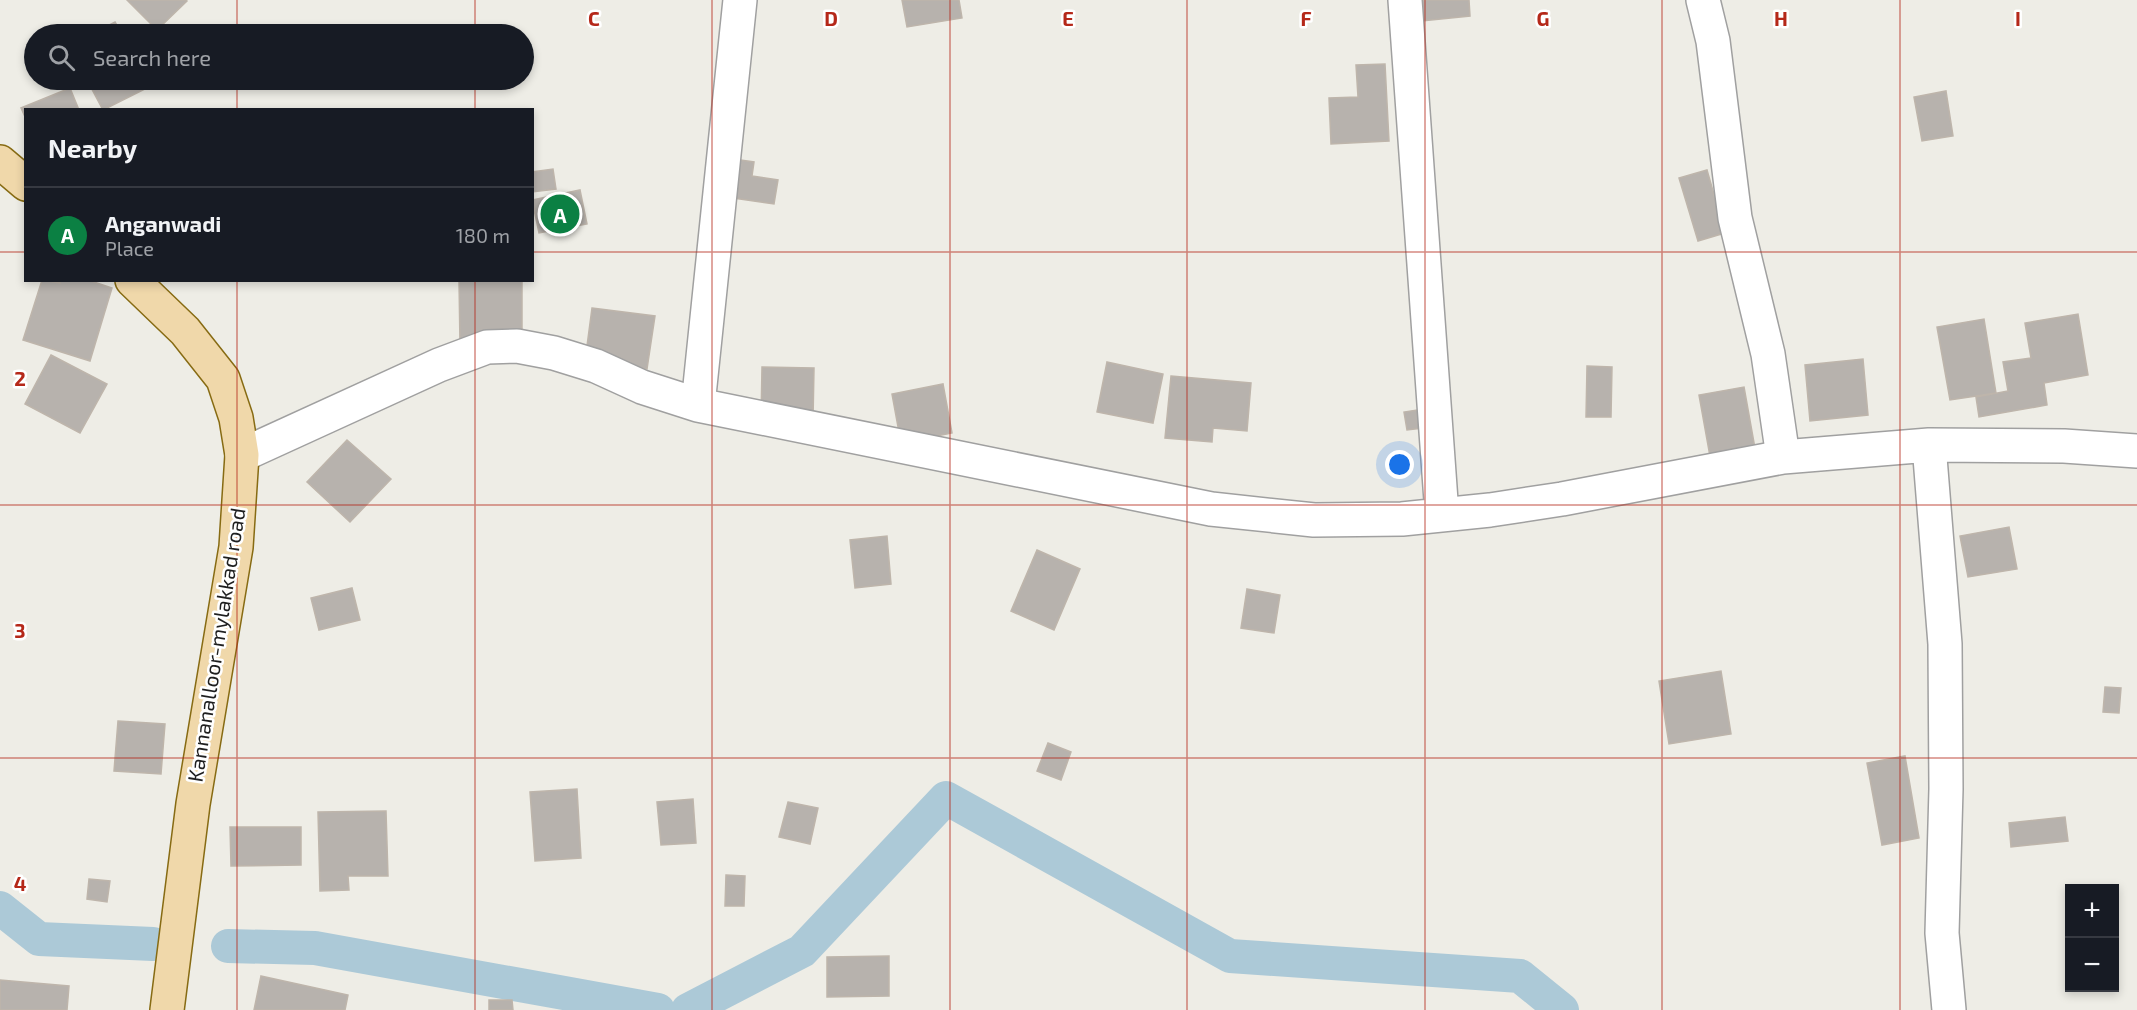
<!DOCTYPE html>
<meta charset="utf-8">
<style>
:root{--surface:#171b24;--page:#242831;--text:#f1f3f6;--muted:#9ea1a6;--line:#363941;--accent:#0b8043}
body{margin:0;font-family:"Exo 2",sans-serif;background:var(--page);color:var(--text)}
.controls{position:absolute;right:18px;bottom:18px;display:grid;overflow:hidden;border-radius:0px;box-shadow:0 3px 9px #0003}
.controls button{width:54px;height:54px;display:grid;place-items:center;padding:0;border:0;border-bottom:2px solid var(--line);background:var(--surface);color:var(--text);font:30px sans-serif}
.you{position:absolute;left:1400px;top:465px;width:21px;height:21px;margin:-15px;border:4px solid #fff;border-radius:50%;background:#1a73e8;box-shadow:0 0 0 9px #1a73e833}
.badge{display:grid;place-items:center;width:39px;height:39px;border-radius:50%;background:var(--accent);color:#fff;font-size:20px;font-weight:700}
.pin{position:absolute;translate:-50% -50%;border:3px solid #fff;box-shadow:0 2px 6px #0006}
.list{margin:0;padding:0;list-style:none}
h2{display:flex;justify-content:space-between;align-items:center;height:78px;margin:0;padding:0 24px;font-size:26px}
h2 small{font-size:20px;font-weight:400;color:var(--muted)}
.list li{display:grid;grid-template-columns:39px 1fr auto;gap:18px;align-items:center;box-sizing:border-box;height:96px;padding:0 24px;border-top:2px solid var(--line)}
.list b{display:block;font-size:22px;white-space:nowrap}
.list p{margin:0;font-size:20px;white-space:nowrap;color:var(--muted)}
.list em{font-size:20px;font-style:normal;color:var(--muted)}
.icon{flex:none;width:33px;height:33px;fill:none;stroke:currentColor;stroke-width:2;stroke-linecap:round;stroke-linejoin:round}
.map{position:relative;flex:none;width:2137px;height:1010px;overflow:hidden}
.search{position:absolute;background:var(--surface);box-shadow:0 3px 9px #0003;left:24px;top:24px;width:510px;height:66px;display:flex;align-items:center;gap:15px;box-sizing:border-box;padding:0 21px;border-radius:33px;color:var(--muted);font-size:22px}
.panel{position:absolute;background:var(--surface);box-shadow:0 3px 9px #0003;left:24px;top:108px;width:510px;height:174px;border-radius:0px}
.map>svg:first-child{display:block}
</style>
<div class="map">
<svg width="2137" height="1010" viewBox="0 0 2137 1010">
<rect width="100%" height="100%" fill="#eeede6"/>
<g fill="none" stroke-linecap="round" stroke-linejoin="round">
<path stroke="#acc9d7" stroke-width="34" d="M0,908l39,31 114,5
M228,946l87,2 343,62
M688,1010l114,-59 144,-153 284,158 290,20 42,34"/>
</g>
<path fill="#b7b2ad" stroke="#beb5ab" stroke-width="1.5" d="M127,0h59l1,1 -30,29z
M902,0h57l3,18 -55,9z
M1410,0h59l1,16 -58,6z
M115,22l7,12h-30z
M1385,64l4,77 -58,3 -2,-46 29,-1 -2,-32z
M87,80h58l4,7 -46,23z
M70,88l9,22h-53v9l-5,-11z
M1946,91l7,45 -31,5 -8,-44z
M719,157l35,5 -2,14 26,4 -4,24 -61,-9z
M553,169l3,20 -24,3v-20z
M1707,170l18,63 -27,8 -19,-63z
M580,190l7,34 -48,9 -7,-33z
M42,280l18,3v-3h28l24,8 -22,73 -67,-21z
M459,280h63v65h-62z
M592,308l63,8 -8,53 -62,-8z
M2078,314l10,61 -44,8 3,22 -68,12 -3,-20 32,-6 -5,-29 28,-4 -6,-35z
M1984,319l12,74 -46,7 -13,-73z
M51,355l56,29 -27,49 -55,-29z
M1863,359l5,56 -58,6 -5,-56z
M1107,362l56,12 -10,49 -56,-11z
M1587,366l25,1 -1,50h-25z
M762,367l52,1 -1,52h-52z
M1171,376l80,7 -4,48 -34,-3 -1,14 -47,-4z
M943,384l9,49 -51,10 -9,-49z
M1744,387l12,67 -45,8 -12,-67z
M1436,407l4,19 -33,4 -3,-18z
M347,440l44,39 -41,43 -43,-40z
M2009,527l8,42 -49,8 -8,-41z
M887,536l4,48 -36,4 -5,-48z
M1037,550l43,19 -26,61 -43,-19z
M352,588l8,32 -41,10 -8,-32z
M1247,589l33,6 -6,38 -33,-5z
M1721,671l10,63 -62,10 -10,-63z
M2105,687l16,1 -2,25 -16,-1z
M118,721l47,3 -4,50 -47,-3z
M1048,743l23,9 -10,28 -24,-9z
M1905,756l14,82 -37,7 -15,-82z
M577,789l4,69 -46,3 -5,-69z
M693,799l3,44 -35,2 -4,-43z
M788,802l30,6 -8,36 -31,-7z
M386,811l2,65h-40l1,14 -29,1 -2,-79z
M2065,817l3,24 -57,6 -2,-24z
M230,827h71v38l-70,1z
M726,875l19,1 -1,30h-19z
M89,879l21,2 -3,21 -20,-3z
M889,956v40l-62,1v-40z
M261,976l87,19 -3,15h-91z
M0,980l69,6 -2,24h-67z
M489,1000h23l1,10h-24z"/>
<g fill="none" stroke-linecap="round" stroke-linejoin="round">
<g stroke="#a0a0a0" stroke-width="36">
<path id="minor" d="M1405,0l37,515
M1703,0l10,41 22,177 33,136 15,103
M698,405l42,-405
M1929,445l16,199 1,145 -4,144 7,77
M242,455l197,-90 48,-18 30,-1 37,7 42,13 46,21 56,18 513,104 103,11 88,-1 88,-9 72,-11 221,-42 146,-12 135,1 73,5"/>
</g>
<g stroke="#876b13" stroke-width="36">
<path id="major" d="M0,162l26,22
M132,280l53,51 38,48 13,39 6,37 -6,92 -43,257 -26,206"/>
</g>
<use href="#minor" stroke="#fff" stroke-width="33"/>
<use href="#major" stroke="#f0d8aa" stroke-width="33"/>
</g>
<path fill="none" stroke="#b52819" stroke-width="1.5" stroke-opacity="0.55" d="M237,0v34M475,0v34M712,0v1010M950,0v1010M1187,0v1010M1425,0v1010M1662,0v1010M1900,0v1010M237,80v30M475,80v30M0,252h26M532,252h1605M237,280v730M475,280v730M0,505h2137M0,758h2137"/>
<g text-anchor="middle" stroke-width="5" stroke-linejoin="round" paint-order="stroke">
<g font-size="21" fill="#1f1f1f" stroke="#fff">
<text transform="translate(217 645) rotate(-81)" y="7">Kannanalloor-mylakkad road</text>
</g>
</g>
<g font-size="20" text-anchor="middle" font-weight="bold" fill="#b52819" stroke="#fff" stroke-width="5" stroke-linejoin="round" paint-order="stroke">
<text x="594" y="26">C</text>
<text x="831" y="26">D</text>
<text x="1068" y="26">E</text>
<text x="1306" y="26">F</text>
<text x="1543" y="26">G</text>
<text x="1781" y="26">H</text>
<text x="2018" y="26">I</text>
<text x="20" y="386">2</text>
<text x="20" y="638">3</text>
<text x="20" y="891">4</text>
</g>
</svg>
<div class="controls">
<button>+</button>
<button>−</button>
</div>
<div class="you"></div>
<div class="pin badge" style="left:560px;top:214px">A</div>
<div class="search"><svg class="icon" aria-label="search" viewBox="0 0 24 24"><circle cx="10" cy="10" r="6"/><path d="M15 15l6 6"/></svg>Search here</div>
<section class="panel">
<h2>Nearby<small></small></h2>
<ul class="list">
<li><span class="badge">A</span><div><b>Anganwadi</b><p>Place</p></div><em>180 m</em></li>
</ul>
</section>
</div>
